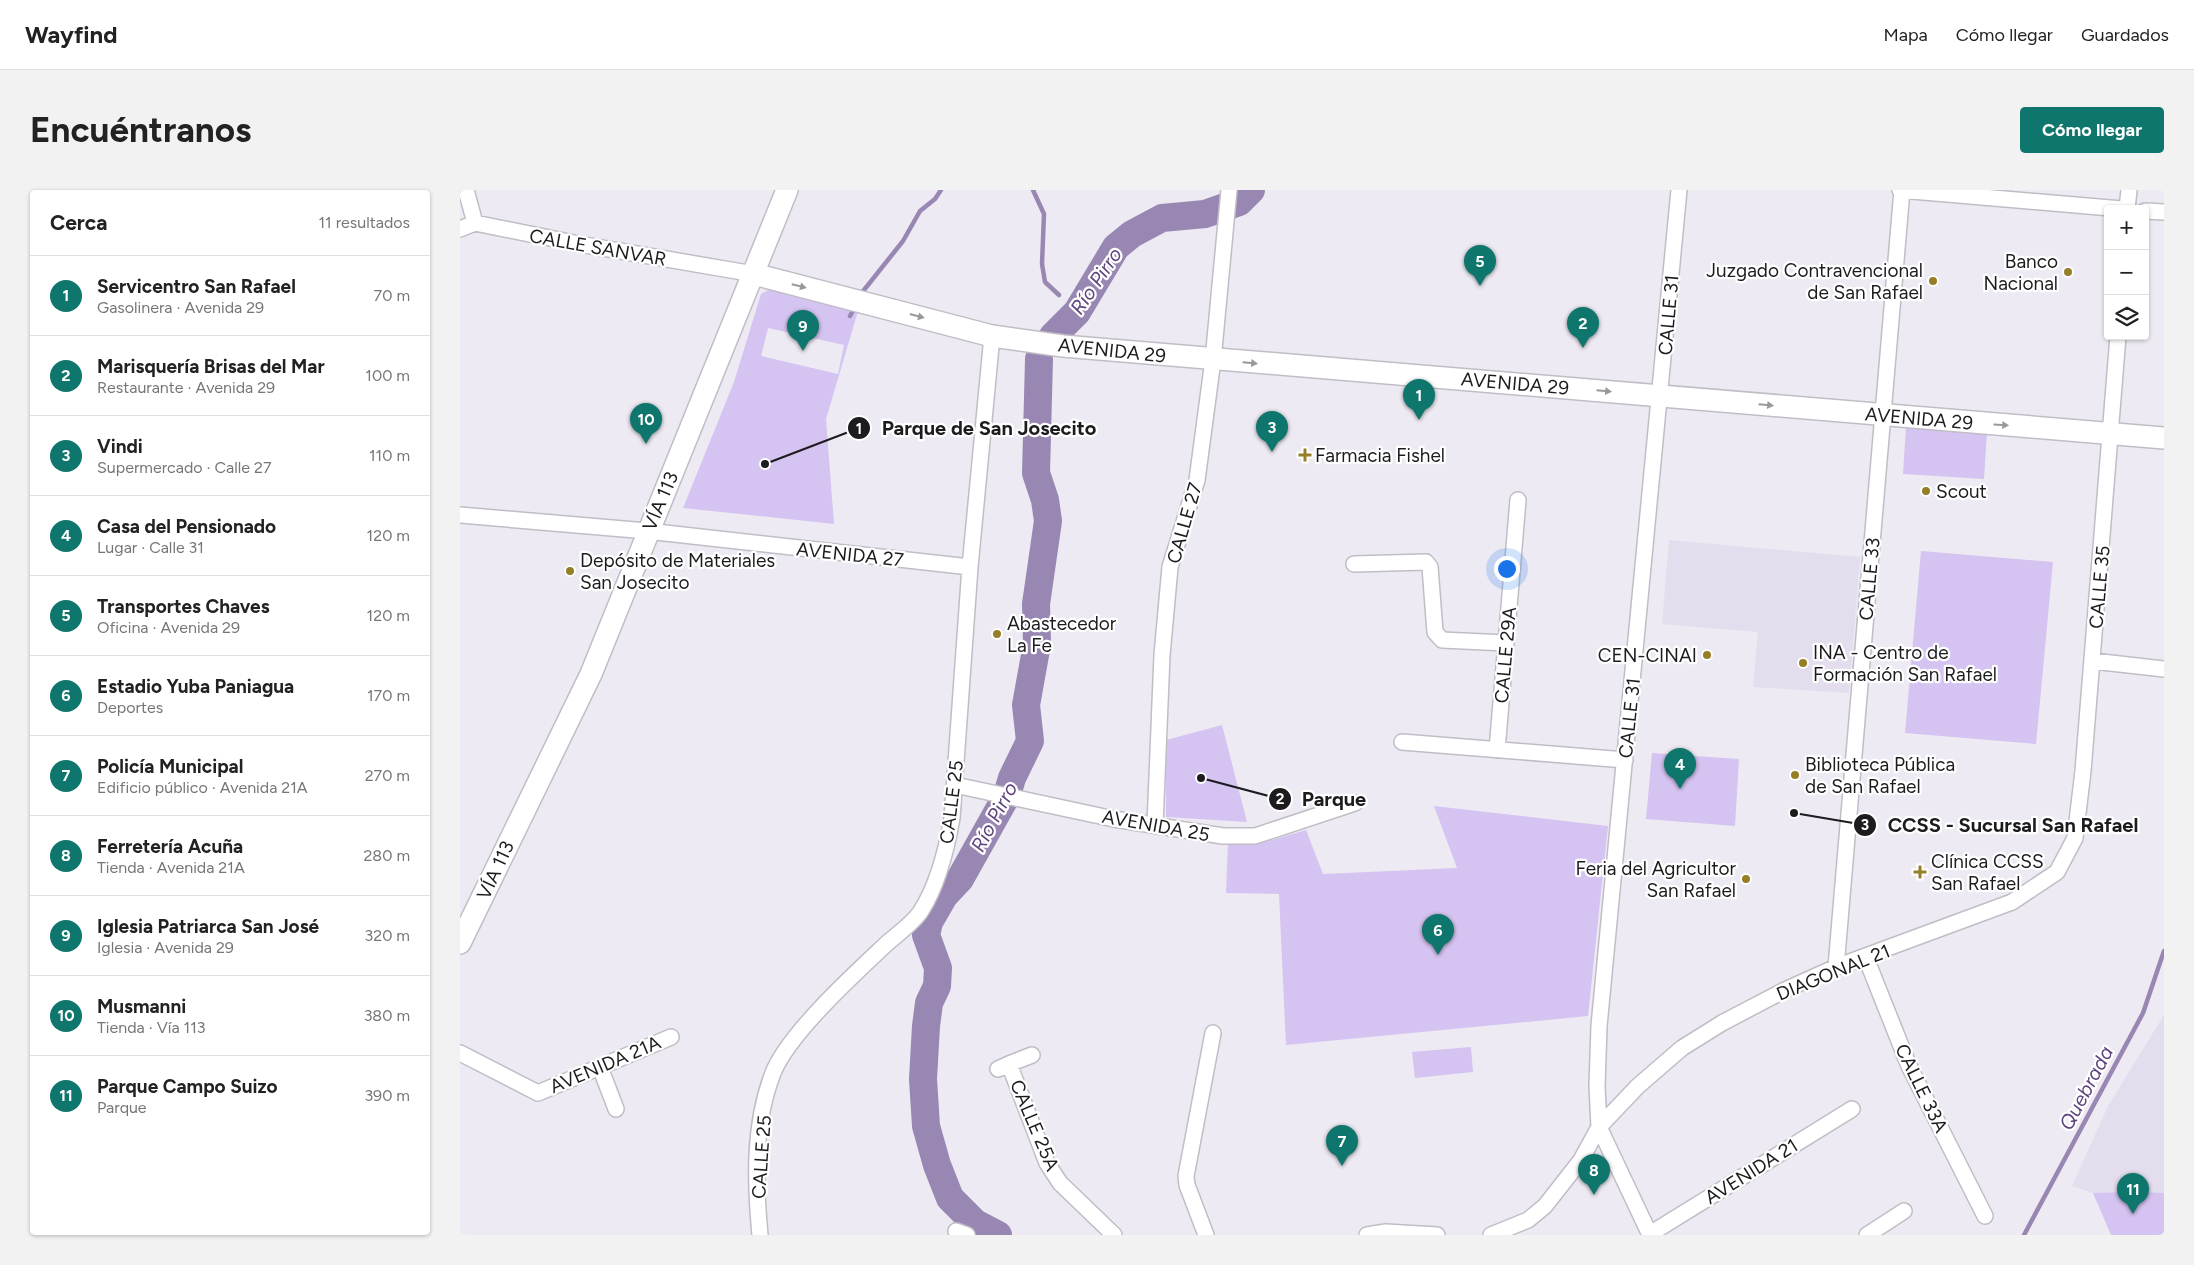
<!DOCTYPE html>
<html lang="es">
<meta charset="utf-8">
<style>
:root{--surface:#fff;--page:#f2f2f2;--text:#222;--muted:#767676;--line:#e0e0e0;--accent:#0f766e}
body{margin:0;font-family:Figtree,sans-serif;background:var(--page);color:var(--text)}
.controls{position:absolute;right:15px;top:15px;display:grid;overflow:hidden;border-radius:5px;box-shadow:0 1px 4px #0004}
.controls button{width:45px;height:45px;display:grid;place-items:center;padding:0;border:0;border-bottom:1px solid var(--line);background:var(--surface);color:var(--text);font:25px sans-serif}
.you{position:absolute;left:1046px;top:378px;width:18px;height:18px;margin:-12px;border:4px solid #fff;border-radius:50%;background:#1a73e8;box-shadow:0 0 0 8px #1a73e833}
.badge{display:grid;place-items:center;width:32px;height:32px;border-radius:50%;background:var(--accent);color:#fff;font-size:16px;font-weight:700}
.pin{position:absolute;translate:-50% -41px;filter:drop-shadow(0 1px 2px #0008)}
.pin::after{content:'';position:absolute;top:26px;width:18px;height:15px;background:inherit;clip-path:polygon(0 0,100% 0,50% 100%)}
.list{margin:0;padding:0;list-style:none}
h2{display:flex;justify-content:space-between;align-items:center;height:65px;margin:0;padding:0 20px;font-size:21px}
h2 small{font-size:16px;font-weight:400;color:var(--muted)}
.list li{display:grid;grid-template-columns:32px 1fr auto;gap:15px;align-items:center;box-sizing:border-box;height:80px;padding:0 20px;border-top:1px solid var(--line)}
.list b{display:block;font-size:19px;white-space:nowrap}
.list p{margin:0;font-size:16px;white-space:nowrap;color:var(--muted)}
.list em{font-size:16px;font-style:normal;color:var(--muted)}
.icon{flex:none;width:28px;height:28px;fill:none;stroke:currentColor;stroke-width:2;stroke-linecap:round;stroke-linejoin:round}
.map{position:relative;flex:none;width:1704px;height:1045px;overflow:hidden;border-radius:5px}
header{display:flex;align-items:center;gap:30px;box-sizing:border-box;height:70px;padding:0 25px;background:var(--surface);border-bottom:1px solid var(--line)}
header strong{font-size:24px}
nav{display:flex;gap:28px;margin-inline-start:auto;font-size:18px}
.intro{display:flex;align-items:center;justify-content:space-between;box-sizing:border-box;height:120px;padding:0 30px}
h1{margin:0;font-size:35px}
.button{padding:12px 22px;border-radius:5px;background:var(--accent);color:#fff;font-size:18px;font-weight:700}
main{display:flex;gap:30px;padding:0 30px}
aside{flex:1;background:var(--surface);border-radius:5px;box-shadow:0 1px 4px #0004}
.map>svg:first-child{display:block}
</style>
<header>
<strong>Wayfind</strong>
<nav><a>Mapa</a><a>Cómo llegar</a><a>Guardados</a></nav>
</header>
<div class="intro"><h1>Encuéntranos</h1><a class="button">Cómo llegar</a></div>
<main>
<aside>
<h2>Cerca<small>11 resultados</small></h2>
<ul class="list">
<li><span class="badge">1</span><div><b>Servicentro San Rafael</b><p>Gasolinera · Avenida 29</p></div><em>70 m</em></li>
<li><span class="badge">2</span><div><b>Marisquería Brisas del Mar</b><p>Restaurante · Avenida 29</p></div><em>100 m</em></li>
<li><span class="badge">3</span><div><b>Vindi</b><p>Supermercado · Calle 27</p></div><em>110 m</em></li>
<li><span class="badge">4</span><div><b>Casa del Pensionado</b><p>Lugar · Calle 31</p></div><em>120 m</em></li>
<li><span class="badge">5</span><div><b>Transportes Chaves</b><p>Oficina · Avenida 29</p></div><em>120 m</em></li>
<li><span class="badge">6</span><div><b>Estadio Yuba Paniagua</b><p>Deportes</p></div><em>170 m</em></li>
<li><span class="badge">7</span><div><b>Policía Municipal</b><p>Edificio público · Avenida 21A</p></div><em>270 m</em></li>
<li><span class="badge">8</span><div><b>Ferretería Acuña</b><p>Tienda · Avenida 21A</p></div><em>280 m</em></li>
<li><span class="badge">9</span><div><b>Iglesia Patriarca San José</b><p>Iglesia · Avenida 29</p></div><em>320 m</em></li>
<li><span class="badge">10</span><div><b>Musmanni</b><p>Tienda · Vía 113</p></div><em>380 m</em></li>
<li><span class="badge">11</span><div><b>Parque Campo Suizo</b><p>Parque</p></div><em>390 m</em></li>
</ul>
</aside>
<div class="map">
<svg width="1704" height="1045" viewBox="0 0 1704 1045">
<rect width="100%" height="100%" fill="#edeaf3"/>
<path fill="#e3dded" d="M1209,350l191,17 -11,136 -96,-6 5,-55 -96,-8z
M1704,825v178h-71l-21,-7 36,-80z"/>
<path fill="#d5c3f1" fill-rule="evenodd" d="M310,99l88,22 -32,108 8,105 -151,-16 51,-126 27,-88zM308,138l76,17 -6,29 -77,-18z
M1446,236l81,6 -3,47 -81,-5z
M1461,361l132,11 -17,182 -131,-11z
M762,535l25,97 -81,-5v-77z
M1192,563l87,6 -4,67 -89,-7z
M974,616l174,20 -20,190 -302,29 -7,-151 -53,-1 2,-50 44,-3 34,-10 17,44 134,-6z
M1011,857l2,25 -58,6 -3,-26z
M1676,1002l28,1v42h-53l-18,-42z"/>
<g fill="none" stroke-linecap="round" stroke-linejoin="round">
<path stroke="#9887b2" stroke-width="4.5" d="M573,0l11,24 -2,50 3,18 14,13
M400,105l43,-54 17,-30 15,-12 6,-9
M607,122l3,9
M390,126l5,-9
M1564,1045l119,-222 21,-62"/>
<path stroke="#9887b2" stroke-width="28" d="M593,146l24,-24 39,-65 16,-13 30,-16 43,-4 34,-12 12,-12
M538,1045l-23,-12 -25,-25 -13,-33 -11,-39 -3,-47 3,-53 3,-23 8,-17 1,-18 -12,-33 3,-13 15,-26 16,-17 47,-84 5,-17 18,-37 -4,-36 11,-61 -1,-40 12,-83 -3,-21 -9,-27 3,-114"/>
<g stroke="#c1bdc6" stroke-width="18">
<path id="street" d="M6,0l9,33 104,21 175,30
M1440,0l222,19
M1667,19l2,-19
M1685,21l19,1
M0,39l15,-6
M0,325l187,16 323,36
M894,374l72,-2 4,5 5,65 7,8 64,3
M1633,471l71,8
M942,552l223,18
M1037,560l21,-250
M495,595l159,34 109,17h32l100,-33
M695,635l7,-170 8,-88 27,-87 16,-120 16,-170
M1406,768l43,108 76,150
M1376,777l66,-777
M0,863l78,40 133,-56
M549,874l23,-9
M140,877l16,42
M538,879l11,-5 38,99 13,20 54,52
M496,1041l11,4
M1190,1044l202,-125
M300,1045c-5,-53 -7,-111 13,-162 15,-38 78,-96 109,-125 12,-12 30,-23 39,-37 16,-25 26,-64 31,-93l18,-251 22,-231
M746,1045l-19,-50 -1,-9 27,-143
M907,1045l19,-3 51,3
M1031,1045l37,-15 17,-14 36,-46 18,-33 39,-41 44,-38 40,-25 63,-33 51,-23 176,-65 45,-30 18,-34 8,-67 35,-435
M1190,1045l-51,-108 -2,-41 2,-60 80,-836
M1407,1045l37,-24"/>
</g>
<g stroke="#c1bdc6" stroke-width="24">
<path id="secondary" d="M294,84l238,62 71,10 1101,92
M0,753l131,-269 196,-484"/>
</g>
<use href="#street" stroke="#fff" stroke-width="15"/>
<use href="#secondary" stroke="#fff" stroke-width="21"/>
</g>
<defs><path id="oneway-solid" d="M-6-.8H1V-3.2L6.5 0L1 3.2V.8H-6Z" transform="scale(1.25)"/></defs>
<g fill="#99989a">
<use href="#oneway-solid" transform="translate(339 96) rotate(14)"/>
<use href="#oneway-solid" transform="translate(457 126) rotate(15)"/>
<use href="#oneway-solid" transform="translate(790 173) rotate(5)"/>
<use href="#oneway-solid" transform="translate(1144 201) rotate(5)"/>
<use href="#oneway-solid" transform="translate(1306 215) rotate(5)"/>
<use href="#oneway-solid" transform="translate(1541 235) rotate(4)"/>
</g>
<g fill="#967e26" stroke="#fff" stroke-width="2">
<circle cx="1608" cy="82" r="5"/>
<circle cx="1473" cy="91" r="5"/>
<path d="M842.5 257.5h5v5h5v5h-5v5h-5v-5h-5v-5h5z"/>
<circle cx="1466" cy="301" r="5"/>
<circle cx="110" cy="381" r="5"/>
<circle cx="537" cy="444" r="5"/>
<circle cx="1247" cy="465" r="5"/>
<circle cx="1343" cy="473" r="5"/>
<circle cx="1335" cy="585" r="5"/>
<path d="M1457.5 674.5h5v5h5v5h-5v5h-5v-5h-5v-5h5z"/>
<circle cx="1286" cy="689" r="5"/>
</g>
<g text-anchor="middle" stroke-width="4.5" stroke-linejoin="round" paint-order="stroke">
<g font-size="19" fill="#1c1b1e" stroke="#fff">
<text transform="translate(138 57) rotate(10)" y="7">CALLE SANVAR</text>
<text transform="translate(1208 125) rotate(-85)" y="7">CALLE 31</text>
<text transform="translate(652 160) rotate(6)" y="7">AVENIDA 29</text>
<text transform="translate(1055 193) rotate(5)" y="7">AVENIDA 29</text>
<text transform="translate(1459 228) rotate(5)" y="7">AVENIDA 29</text>
<text transform="translate(200 311) rotate(-67)" y="7">VÍA 113</text>
<text transform="translate(724 333) rotate(-74)" y="7">CALLE 27</text>
<text transform="translate(390 364) rotate(6)" y="7">AVENIDA 27</text>
<text transform="translate(1409 389) rotate(-85)" y="7">CALLE 33</text>
<text transform="translate(1639 397) rotate(-85)" y="7">CALLE 35</text>
<text transform="translate(1045 465) rotate(-85)" y="7">CALLE 29A</text>
<text transform="translate(1169 528) rotate(-84)" y="7">CALLE 31</text>
<text transform="translate(491 612) rotate(-83)" y="7">CALLE 25</text>
<text transform="translate(696 635) rotate(10)" y="7">AVENIDA 25</text>
<text transform="translate(35 680) rotate(-65)" y="7">VÍA 113</text>
<text transform="translate(1373 782) rotate(-22)" y="7">DIAGONAL 21</text>
<text transform="translate(145 874) rotate(-23)" y="7">AVENIDA 21A</text>
<text transform="translate(1462 898) rotate(64)" y="7">CALLE 33A</text>
<text transform="translate(575 935) rotate(67)" y="7">CALLE 25A</text>
<text transform="translate(301 967) rotate(-86)" y="7">CALLE 25</text>
<text transform="translate(1291 981) rotate(-32)" y="7">AVENIDA 21</text>
</g>
<g font-size="19" fill="#1c1b1e" stroke="#fff" text-anchor="start">
<text x="1598" y="78" text-anchor="end">Banco<tspan x="1598" dy="22">Nacional</tspan></text>
<text x="1463" y="87" text-anchor="end">Juzgado Contravencional<tspan x="1463" dy="22">de San Rafael</tspan></text>
<text x="855" y="272">Farmacia Fishel</text>
<text x="1476" y="308">Scout</text>
<text x="120" y="377">Depósito de Materiales<tspan x="120" dy="22">San Josecito</tspan></text>
<text x="547" y="440">Abastecedor<tspan x="547" dy="22">La Fe</tspan></text>
<text x="1353" y="469">INA - Centro de<tspan x="1353" dy="22">Formación San Rafael</tspan></text>
<text x="1237" y="472" text-anchor="end">CEN-CINAI</text>
<text x="1345" y="581">Biblioteca Pública<tspan x="1345" dy="22">de San Rafael</tspan></text>
<text x="1471" y="678">Clínica CCSS<tspan x="1471" dy="22">San Rafael</tspan></text>
<text x="1276" y="685" text-anchor="end">Feria del Agricultor<tspan x="1276" dy="22">San Rafael</tspan></text>
</g>
<g font-size="20" font-style="italic" fill="#5e447e" stroke="#fff">
<text transform="translate(636 91) rotate(-56)" y="7">Río Pirro</text>
<text transform="translate(534 627) rotate(-62)" y="7">Río Pirro</text>
<text transform="translate(1626 898) rotate(-62)" y="7">Quebrada</text>
</g>
</g>
<path fill="none" stroke="#1c1b1e" stroke-width="2" d="M305 274L399 238M741 588L820 609M1334 623L1405 635"/>
<g fill="#1c1b1e" stroke="#fff" stroke-width="2">
<circle cx="305" cy="274" r="5"/>
<circle cx="741" cy="588" r="5"/>
<circle cx="1334" cy="623" r="5"/>
<circle cx="399" cy="238" r="12"/>
<circle cx="820" cy="609" r="12"/>
<circle cx="1405" cy="635" r="12"/>
</g>
<g font-size="15" text-anchor="middle" font-weight="bold" fill="#fff">
<text x="399" y="244">1</text>
<text x="820" y="614">2</text>
<text x="1405" y="640">3</text>
</g>
<g font-size="20" text-anchor="middle" font-weight="bold" fill="#1c1b1e" stroke="#fff" stroke-width="4.5" stroke-linejoin="round" paint-order="stroke">
<text x="529" y="245">Parque de San Josecito</text>
<text x="874" y="616">Parque</text>
<text x="1553" y="642">CCSS - Sucursal San Rafael</text>
</g>
</svg>
<div class="controls">
<button>+</button>
<button>−</button>
<button><svg class="icon" aria-label="layers" viewBox="0 0 24 24"><path d="M12 4l9 5-9 5-9-5zM3 14l9 5 9-5"/></svg></button>
</div>
<div class="you"></div>
<div class="pin badge" style="left:959px;top:230px">1</div>
<div class="pin badge" style="left:1123px;top:158px">2</div>
<div class="pin badge" style="left:812px;top:262px">3</div>
<div class="pin badge" style="left:1220px;top:599px">4</div>
<div class="pin badge" style="left:1020px;top:96px">5</div>
<div class="pin badge" style="left:978px;top:765px">6</div>
<div class="pin badge" style="left:882px;top:976px">7</div>
<div class="pin badge" style="left:1134px;top:1005px">8</div>
<div class="pin badge" style="left:343px;top:161px">9</div>
<div class="pin badge" style="left:186px;top:254px">10</div>
<div class="pin badge" style="left:1673px;top:1024px">11</div>
</div>
</main>
